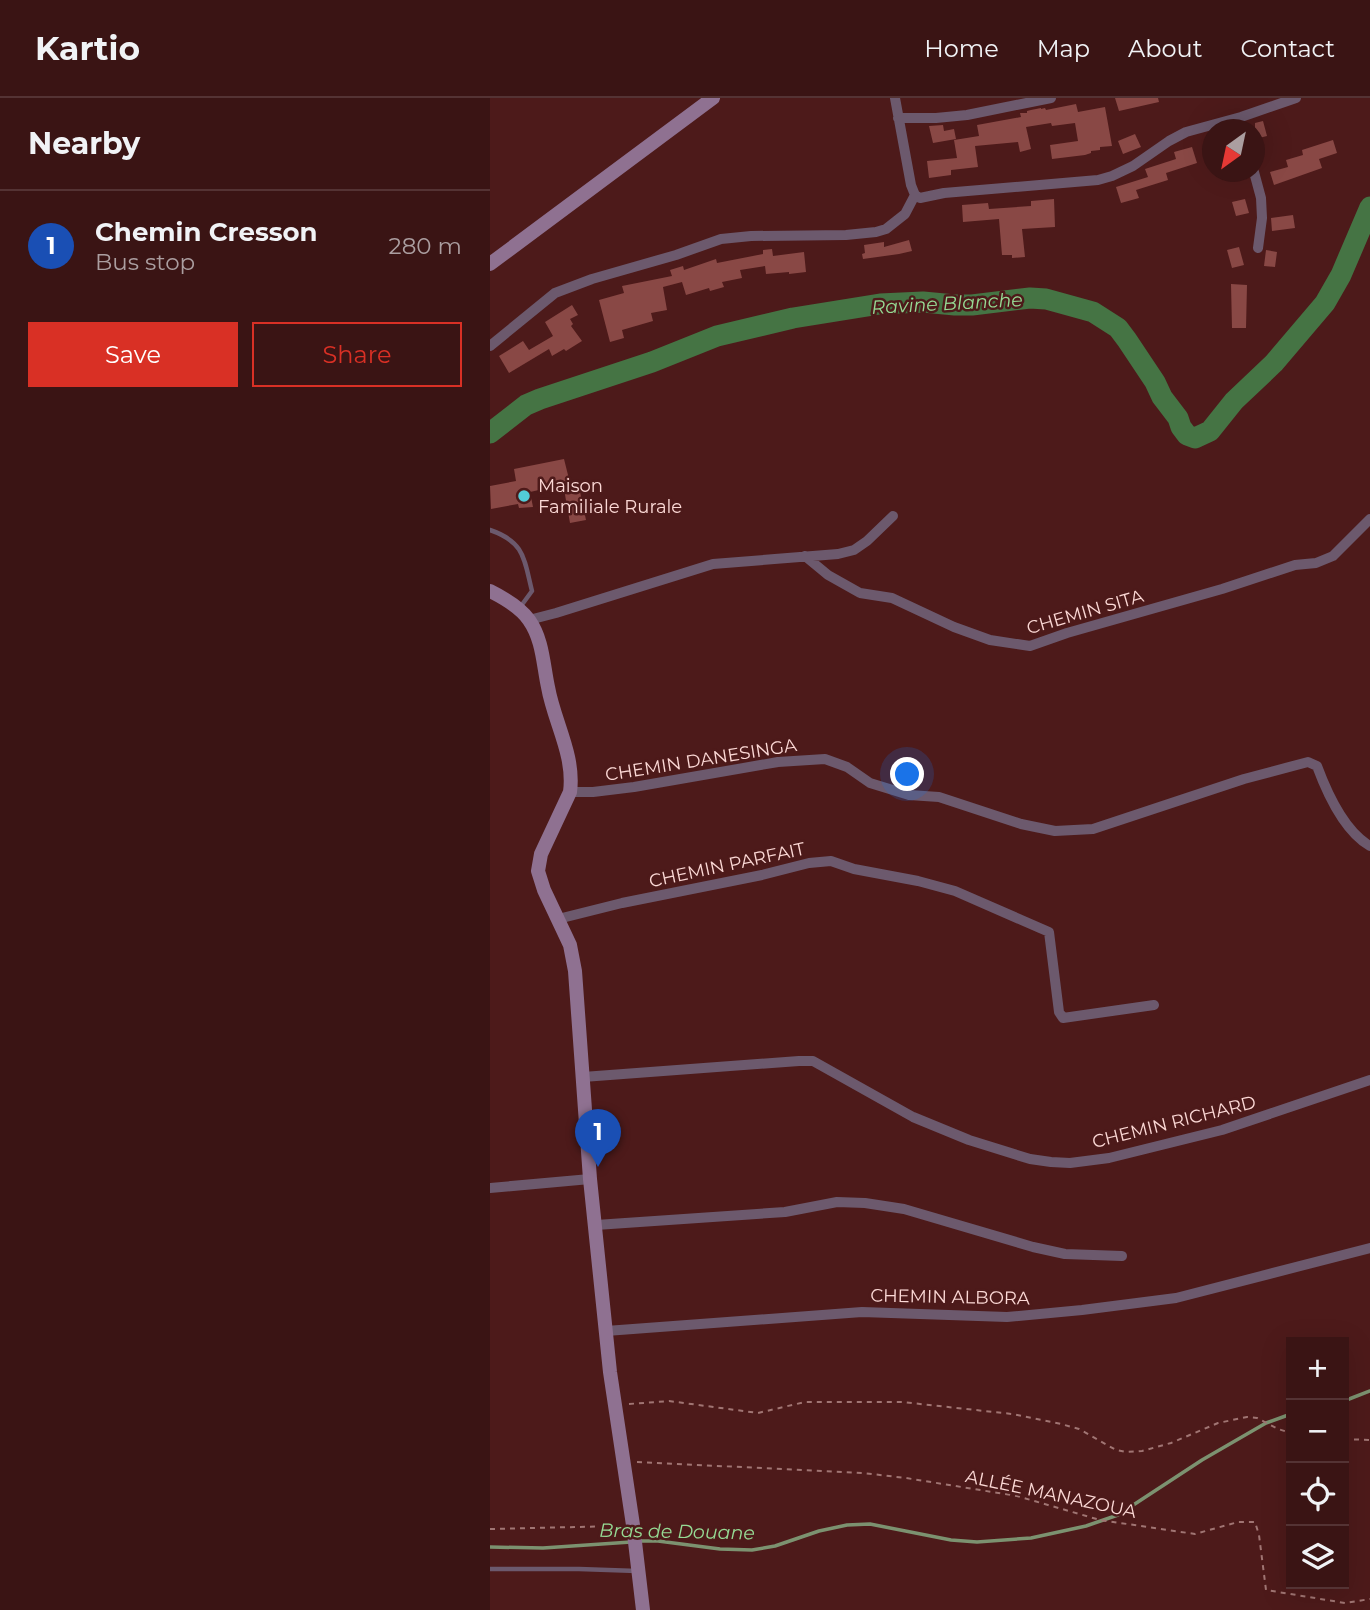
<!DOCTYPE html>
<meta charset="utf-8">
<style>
:root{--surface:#3a1414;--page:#452122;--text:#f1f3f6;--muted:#ab9ea0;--line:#543334;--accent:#d93025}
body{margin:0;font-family:Montserrat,sans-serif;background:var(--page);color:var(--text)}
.controls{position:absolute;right:21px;bottom:21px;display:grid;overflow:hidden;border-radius:0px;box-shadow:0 7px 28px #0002}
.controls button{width:63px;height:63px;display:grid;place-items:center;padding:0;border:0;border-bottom:2px solid var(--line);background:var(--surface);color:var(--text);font:35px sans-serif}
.compass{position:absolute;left:712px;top:21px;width:63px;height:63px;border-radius:50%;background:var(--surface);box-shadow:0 7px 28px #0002;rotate:213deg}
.you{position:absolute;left:418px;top:677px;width:24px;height:24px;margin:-18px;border:5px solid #fff;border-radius:50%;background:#1a73e8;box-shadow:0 0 0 10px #1a73e833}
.badge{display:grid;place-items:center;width:46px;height:46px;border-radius:50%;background:var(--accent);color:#fff;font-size:23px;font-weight:700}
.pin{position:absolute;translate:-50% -58px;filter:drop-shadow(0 2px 4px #0008)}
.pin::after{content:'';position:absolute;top:37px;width:24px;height:21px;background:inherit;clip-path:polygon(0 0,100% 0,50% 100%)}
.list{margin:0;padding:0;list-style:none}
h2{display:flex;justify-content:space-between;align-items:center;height:91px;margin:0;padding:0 28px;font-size:30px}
h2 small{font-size:23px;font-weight:400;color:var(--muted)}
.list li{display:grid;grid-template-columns:46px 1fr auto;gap:21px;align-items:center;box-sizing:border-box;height:112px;padding:0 28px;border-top:2px solid var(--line)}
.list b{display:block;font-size:26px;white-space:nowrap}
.list p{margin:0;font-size:23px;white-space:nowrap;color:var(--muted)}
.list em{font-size:23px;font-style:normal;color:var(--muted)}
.actions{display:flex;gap:14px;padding:21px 28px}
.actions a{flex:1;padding:16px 0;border:2px solid var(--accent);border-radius:0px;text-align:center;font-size:24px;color:var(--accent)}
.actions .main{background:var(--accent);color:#fff}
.icon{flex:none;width:38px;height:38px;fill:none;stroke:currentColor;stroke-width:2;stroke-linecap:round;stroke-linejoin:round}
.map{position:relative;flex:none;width:880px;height:1512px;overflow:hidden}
header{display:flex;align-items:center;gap:42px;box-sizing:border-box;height:98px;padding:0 35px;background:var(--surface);border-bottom:2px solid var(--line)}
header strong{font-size:33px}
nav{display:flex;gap:38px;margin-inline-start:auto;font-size:24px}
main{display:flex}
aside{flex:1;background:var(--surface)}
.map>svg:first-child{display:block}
</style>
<header>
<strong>Kartio</strong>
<nav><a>Home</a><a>Map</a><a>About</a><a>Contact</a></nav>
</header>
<main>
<aside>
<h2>Nearby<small></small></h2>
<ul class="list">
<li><span class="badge" style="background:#1a4fb4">1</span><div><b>Chemin Cresson</b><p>Bus stop</p></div><em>280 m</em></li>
</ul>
<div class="actions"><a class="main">Save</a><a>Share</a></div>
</aside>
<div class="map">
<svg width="880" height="1512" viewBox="0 0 880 1512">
<rect width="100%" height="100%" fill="#4d1a1a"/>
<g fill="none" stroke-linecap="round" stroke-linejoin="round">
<path stroke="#7c9270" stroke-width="3.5" d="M854,1303l26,-10
M149,1443h19l62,8 32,1 23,-4 44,-15 28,-6 23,-1 81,16 26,2 54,-4 55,-12 32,-11 84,-55 64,-37 25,-9
M0,1449l53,1 88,-6"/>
<path stroke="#457444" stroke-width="21" d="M0,335l36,-28 14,-6 112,-37 65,-26 76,-18 87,-14 43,-2 32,3h17l58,-7 16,1 47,13 25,16 9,12 28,42 7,15 16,21 3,9 6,8 8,3 15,-7 24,-30 40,-38 51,-60 16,-28 29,-68"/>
</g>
<path fill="#894845" d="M625,0h43l1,4 -40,9z
M586,6l2,8 27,-5 7,39 -12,1v3l-9,1v2l-6,2 -33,4 -2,-14 28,-4 -3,-18 -23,3 -1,-3 -25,4 5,22 -11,3 -2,-10 -43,4 3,21 -27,3v5l-22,3 -2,-17 30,-3 -3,-18 25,-4 -2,-11 44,-8 -1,-4h7v-2l4,-1 10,-2v1l4,-1 1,2z
M773,23l4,15 -12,3v-16z
M453,27l1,6 10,-2 2,10 -23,4 -4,-17z
M645,36l6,13 -18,7 -5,-13z
M843,42l4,13 -18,6 3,9 -48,17 -4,-13 18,-5 -2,-7 17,-5 -1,-5z
M702,49l5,16 -31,10 2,7 -32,10 3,8 -18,5 -5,-16 32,-10 -3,-8 31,-10 -2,-7z
M564,101l1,28 -33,2 3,28 -13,1v-3h-10l-3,-36 -36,3 -1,-17 26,-2 1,6 42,-3v-5z
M755,101l4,14 -13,3 -4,-14z
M803,117l2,13 -23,3 -1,-13z
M419,142l3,11 -13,3 -36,5 -1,-5 3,-1 -1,-8 20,-3v5z
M749,149l5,18 -12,3 -5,-18z
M282,151l1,7 31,-4 2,20 -17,2v-2l-23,2 -1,-8 -25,4 2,8 -20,4 2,5 -14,4 -1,-3 -23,7 -4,-13 -19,5 4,23 -16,3 2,8 -31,9 2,8 -14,4 -11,-42 25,-7 -2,-7 50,-10 -2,-6 13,-4 1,4 32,-11 1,4 46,-9v-4z
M776,152l11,2 -2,15 -11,-1z
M741,186l16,1 -1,43h-14z
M82,207l6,10 -8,4 3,5 -2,2 11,15 -16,10 -2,-2 -12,7 -3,-7 -40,24 -10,-17 24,-15 6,9 24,-14 -8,-14z
M74,361l6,24 -40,9 3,15 -14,1 -1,-4 -27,5 -1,-23 26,-5 -2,-12z
M89,389l7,33 -16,3 -6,-34z"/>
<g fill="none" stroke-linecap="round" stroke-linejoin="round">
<path stroke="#a07573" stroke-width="2" stroke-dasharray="5 5" stroke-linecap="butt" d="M139,1306l40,-3 89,12 47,-11h97l110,12 49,10 18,5 37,21 10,2 16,-1 29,-8 47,-20 29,-6 10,1 21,11 13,4
M854,1341l26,1
M147,1364l226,11 43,5 111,18 83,24 95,14 43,-12h17l4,13 7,55 79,13 25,-4
M0,1431l128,-3"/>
<path stroke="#6c596d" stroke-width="4.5" d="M0,432c35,12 34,29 42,61l-11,15
M0,1471h89l58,2"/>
<path stroke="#6c596d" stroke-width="10" d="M405,0l16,87 4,10 5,3 24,-5 154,-13 14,-4 21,-10 36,-25 17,-9 55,-15 55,-19
M408,20h38l31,-3 84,-17
M764,74l7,26 1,20 -4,30
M0,248l65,-53 37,-14 84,-24 45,-16 30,-3 95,-1 30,-3 10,-3 19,-15 10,-19
M315,458l23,19 32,18 32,5 62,29 36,13 40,6 37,-13 155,-44 73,-24 21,-2 17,-7 37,-37
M39,522l27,-7 157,-49 125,-10 16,-4 13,-9 26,-25
M80,694h23l41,-5 144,-25 47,-3 22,8 23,16 39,12 30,2 82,27 34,7 38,-2 151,-50 64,-17 9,4c10,27 27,65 53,80
M68,821l64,-16 140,-28 47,-12 22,-2 23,8 64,12 37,10 94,41 10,80 4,6 91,-13
M93,979l216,-16h14l100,56 56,23 61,19 21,3 19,1 39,-5 113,-28 148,-50
M0,1090l100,-9
M106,1127l189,-13 52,-10 28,1 39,6 129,38 32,7 57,2
M116,1233l256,-19 145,5 75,-7 94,-12 194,-50"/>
<path stroke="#8f7191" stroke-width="14" d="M0,166l223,-166
M0,493c14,7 30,16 39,29 14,20 14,44 19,67 6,35 27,68 22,105l-29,62 -3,17 6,19 26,55 5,26 15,208 20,193 23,153 10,85"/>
</g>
<circle fill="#52cbd7" stroke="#4d1a1a" stroke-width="2.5" cx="34" cy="398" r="7"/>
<g text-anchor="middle" stroke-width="5" stroke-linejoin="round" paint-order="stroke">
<g font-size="18" fill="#fcd9d6" stroke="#4d1a1a" text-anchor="start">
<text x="48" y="394">Maison<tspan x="48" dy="21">Familiale Rurale</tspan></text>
</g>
<g font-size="18" fill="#fcd9d6" stroke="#4d1a1a">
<text transform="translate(595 514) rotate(-16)" y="6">CHEMIN SITA</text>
<text transform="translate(211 662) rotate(-9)" y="6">CHEMIN DANESINGA</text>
<text transform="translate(237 767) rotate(-12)" y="6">CHEMIN PARFAIT</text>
<text transform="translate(684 1024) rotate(-14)" y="6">CHEMIN RICHARD</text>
<text transform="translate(460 1199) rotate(1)" y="6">CHEMIN ALBORA</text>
<text transform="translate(561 1396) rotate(12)" y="6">ALLÉE MANAZOUA</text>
</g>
<g font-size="19" font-style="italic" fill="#96da94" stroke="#4d1a1a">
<text transform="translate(457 205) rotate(-3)" y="7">Ravine Blanche</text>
<text transform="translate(187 1433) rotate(1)" y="7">Bras de Douane</text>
</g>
</g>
</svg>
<div class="controls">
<button>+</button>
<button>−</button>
<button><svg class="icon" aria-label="locate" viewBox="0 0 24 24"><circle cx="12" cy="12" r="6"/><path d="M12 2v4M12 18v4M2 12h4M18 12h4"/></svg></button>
<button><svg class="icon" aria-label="layers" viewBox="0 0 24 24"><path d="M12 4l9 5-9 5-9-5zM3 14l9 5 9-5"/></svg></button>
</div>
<svg class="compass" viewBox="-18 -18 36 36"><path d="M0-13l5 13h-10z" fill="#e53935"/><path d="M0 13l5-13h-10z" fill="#ab9ea0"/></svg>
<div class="you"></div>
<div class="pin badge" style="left:108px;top:1069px;background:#1a4fb4">1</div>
</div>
</main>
